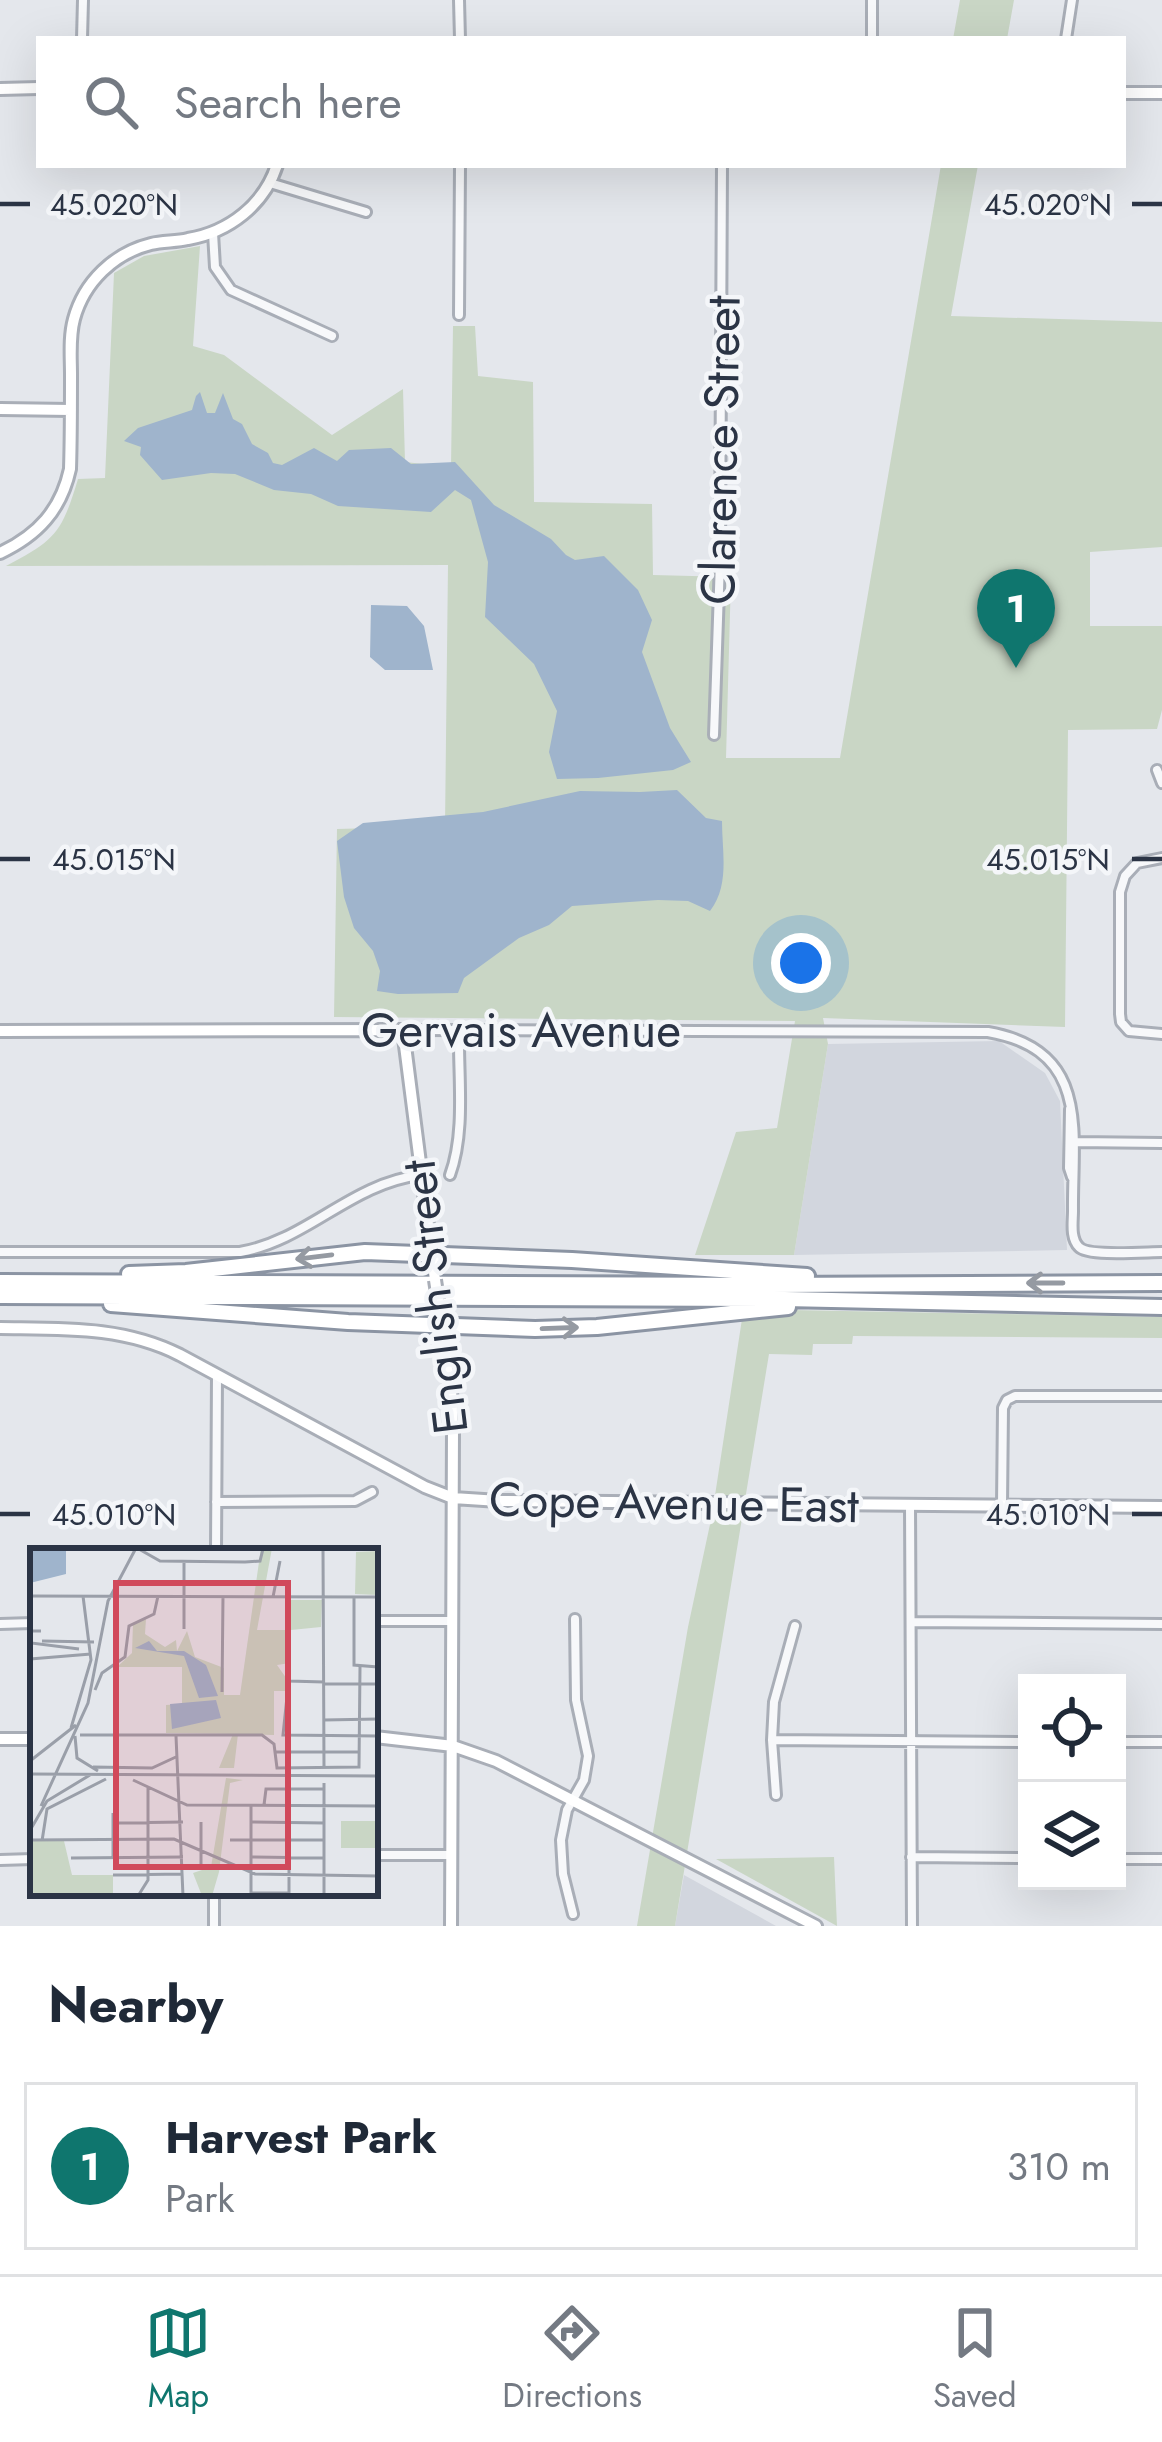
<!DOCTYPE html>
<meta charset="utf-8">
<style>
:root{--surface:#fff;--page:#f6f6f7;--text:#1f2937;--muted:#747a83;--line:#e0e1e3;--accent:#0f766e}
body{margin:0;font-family:Jost,sans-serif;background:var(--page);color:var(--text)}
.controls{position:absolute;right:36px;bottom:36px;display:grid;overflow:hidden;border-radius:0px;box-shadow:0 12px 48px #0002}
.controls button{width:108px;height:108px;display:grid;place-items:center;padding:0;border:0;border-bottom:3px solid var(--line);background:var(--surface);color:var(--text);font:60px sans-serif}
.you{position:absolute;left:801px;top:963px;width:42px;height:42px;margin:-30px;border:9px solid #fff;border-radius:50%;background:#1a73e8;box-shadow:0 0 0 18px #1a73e833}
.badge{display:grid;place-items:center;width:78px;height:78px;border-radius:50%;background:var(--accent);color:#fff;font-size:39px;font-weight:700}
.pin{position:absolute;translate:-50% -99px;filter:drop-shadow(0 3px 6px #0008)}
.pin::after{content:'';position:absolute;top:63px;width:42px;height:36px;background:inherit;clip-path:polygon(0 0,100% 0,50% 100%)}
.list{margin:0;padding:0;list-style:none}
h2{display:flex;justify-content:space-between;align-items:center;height:156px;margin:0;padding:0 48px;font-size:51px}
h2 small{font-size:39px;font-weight:400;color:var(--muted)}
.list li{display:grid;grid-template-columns:78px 1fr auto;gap:36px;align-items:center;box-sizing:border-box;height:168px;margin:0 24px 24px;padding:0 24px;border:3px solid var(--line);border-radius:0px}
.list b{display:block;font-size:45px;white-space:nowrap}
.list p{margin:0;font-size:39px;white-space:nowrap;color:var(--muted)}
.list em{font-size:39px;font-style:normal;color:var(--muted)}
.icon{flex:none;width:66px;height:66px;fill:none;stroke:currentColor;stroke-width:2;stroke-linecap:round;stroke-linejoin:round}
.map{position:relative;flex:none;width:1162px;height:1926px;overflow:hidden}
.search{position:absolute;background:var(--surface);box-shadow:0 12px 48px #0002;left:36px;right:36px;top:36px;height:132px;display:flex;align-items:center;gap:30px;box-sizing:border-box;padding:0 42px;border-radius:0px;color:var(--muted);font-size:45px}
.sheet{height:348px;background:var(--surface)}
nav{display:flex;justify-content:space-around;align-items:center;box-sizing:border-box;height:168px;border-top:3px solid var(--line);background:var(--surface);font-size:33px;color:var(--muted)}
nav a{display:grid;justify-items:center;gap:6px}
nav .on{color:var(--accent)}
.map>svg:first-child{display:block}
</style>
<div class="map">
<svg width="1162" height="1926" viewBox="0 0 1162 1926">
<rect width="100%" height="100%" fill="#e4e7ec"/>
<path fill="#d2d6de" d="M999,1041l46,32 15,28 7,149 -273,5 34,-211z
M684,1875l92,51h-101z"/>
<path fill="#c9d6c5" d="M960,0h54l-7,39h-54z
M941,165h37l-27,151 211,6v225l-72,5v74h72v84l-5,19 -89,1 -3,297 -242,-9 5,26 -34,211h-99l41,-123 41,-4 18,-107 -461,-4 3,-188 108,-3 3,-261 -442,1c50,-26 56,-34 72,-87l27,-1 9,-205 30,-17 56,-10 -7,100 31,9 108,80 71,-46 2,73 46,5 2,-141h22l3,50 55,6 1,120 118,2 1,71 78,2 -5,181h114z
M789,1310l373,7v21l-309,-2 -1,8h-39l-1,11 -43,-1 -94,572h-38l51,-299 24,-112 30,-196z
M834,1857l3,69 -121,-67z"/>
<path fill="#9fb4cc" d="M200,392l7,21h8l8,-20 10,26 9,5 10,20 16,9 5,10 9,2 32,-17 23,13 12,-11 42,-2 20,16 44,-2 39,43 57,34 15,16 9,5 29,-4 34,34 14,30 -10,32 28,76 21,34 -18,8 -75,8 -41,1 -8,-27 8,-41 -23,-47 -49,-47 3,-55 -17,-62 -16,-10 -24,22 -93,-6 -27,-12 -37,-4 -39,-16 -24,-1 -49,7 -22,-25 1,-8 -17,-6 14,-13 54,-18 4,-14z
M371,605l36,1 17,20 9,44h-48l-15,-13z
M677,790l29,28 16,3c0,31 8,64 -12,90l-22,-10 -30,-1 -86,6 -23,19 -30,13 -55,40 -6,15 -60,1 -21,-3 3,-20 -7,-20 -19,-23 -10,-31 -7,-56 26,-18 120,-11 97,-21 60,1z"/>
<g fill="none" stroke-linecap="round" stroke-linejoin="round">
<g stroke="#a9aeb7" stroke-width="14">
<path id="street" d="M459,0l1,39
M82,39l1,-39
M872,39v-39
M1066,39l6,-39
M270,183l96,29
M213,233l2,34 16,23 101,46
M459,315l1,-150
M714,735l6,-174 2,-396
M1157,770l5,13
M1162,858l-25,5 -12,13 -5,16v122l1,8 8,9 33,3
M403,1030l585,2c104,18 84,101 85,179 0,11 -3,27 6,36 9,10 67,5 83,5
M1070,1109l-1,59 3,9
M1076,1142l86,1
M450,1175c16,-44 8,-99 9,-145
M0,1252h240c68,-12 110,-68 180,-77
M216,1502l139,-1 17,-9
M910,1505l2,421
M1002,1505l1,-97 4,-8 8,-4h147
M216,1551l1,-176
M375,1621h76
M911,1622l251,2
M0,1624l33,-1
M772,1740l255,2
M1117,1742h45
M776,1795l-4,-55 2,-38 21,-76
M375,1855h76
M911,1857l116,1
M1117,1859h45
M0,1860l33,-1
M214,1893v33
M573,1914l-10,-40 -2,-34 6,-30 17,-30 4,-24 -12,-56 -1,-81"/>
</g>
<g stroke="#a9aeb7" stroke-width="16">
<path id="secondary" d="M0,89l39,-1
M1123,93h39
M0,409l71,1
M0,553c38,-18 61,-43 70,-84 1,-31 1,-63 1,-94 0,-18 -2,-38 3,-56 10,-37 40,-66 77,-75 12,-3 25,-2 37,-5 41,-7 76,-34 89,-74
M0,1031l403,-1 32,250
M438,1300l14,100 1,29 -2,497
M0,1328c63,1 123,-2 180,27l245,132 28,11 46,3 663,6
M375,1737l78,9 43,15 320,165
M0,1739h33"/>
</g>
<g stroke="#8b94a3" stroke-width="20">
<path id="highway" d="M129,1274l57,-2 179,-20 207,8 235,16
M0,1282l773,3 389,-2
M0,1296l785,3 377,8
M111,1304l237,18 187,7 62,-2 191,-20"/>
</g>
<use href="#street" stroke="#f7f8fa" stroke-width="8"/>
<use href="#secondary" stroke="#fff" stroke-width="10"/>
<use href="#highway" stroke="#fff" stroke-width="14"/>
<g stroke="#a9aeb7" stroke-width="16" stroke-linecap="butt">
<path id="secondary-bridge" d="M435,1280l3,20"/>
</g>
<use href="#secondary-bridge" stroke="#fff" stroke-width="10"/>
</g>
<defs><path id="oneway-shaft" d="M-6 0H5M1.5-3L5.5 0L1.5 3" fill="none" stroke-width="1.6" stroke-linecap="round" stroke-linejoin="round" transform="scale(3)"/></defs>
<g stroke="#959aa2">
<use href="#oneway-shaft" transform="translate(314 1257) rotate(173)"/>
<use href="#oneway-shaft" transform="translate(1045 1283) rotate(180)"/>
<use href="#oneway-shaft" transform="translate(560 1328) rotate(-2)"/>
</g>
<path fill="none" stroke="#2b3445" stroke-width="4.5" d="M0,204h30M1132,204h30M0,859h30M1132,859h30M0,1514h30M1132,1514h30"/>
<g text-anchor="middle" stroke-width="9" stroke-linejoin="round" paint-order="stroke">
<g font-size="48" fill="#2b3445" stroke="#f4f6f9">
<text transform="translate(720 450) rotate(-89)" y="17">Clarence Street</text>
<text x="521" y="1047">Gervais Avenue</text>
<text transform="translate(434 1297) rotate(-97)" y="17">English Street</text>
<text transform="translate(674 1502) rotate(1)" y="17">Cope Avenue East</text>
</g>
</g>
<g transform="translate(30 1548)">
<rect width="348" height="348" fill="#e4e7ec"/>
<path d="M231,0h11l-15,82h30l1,-30h34l-1,27 -30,3 -1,33 -13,2 12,17 -2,9h-13v44l-36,-1 -4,34h-15l14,-34 -67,-1v-28l16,-1v-37h-65l15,-14 1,-30 13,-4 -1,15 20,13 11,-7 1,11 10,-20 8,26 29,11v27h16zM348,3v44l-23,-1 1,-42zM196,230l17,2 -13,3 -11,89 -7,24h-10l-9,-23 18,-6zM311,273h37v27h-37zM0,293h34l8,34h41v21h-83z" fill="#c9d6c5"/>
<path d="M0,0h36v26l-36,9zM119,93l8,10h27l22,14 12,31 -19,2 -15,-42 -49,-8zM186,152l5,18 -49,11 -2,-25z" fill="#9fb4cc"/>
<path fill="none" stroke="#9a9fa9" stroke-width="3" d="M107,0l23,13 85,1 15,-1 3,-12M293,0l1,220M154,13v68M0,48l348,1M243,49l7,-36M324,49v68l24,2M11,83h-10v12l48,6M12,93l52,1M0,111l61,-5M259,118v15l35,1M294,136h54M65,142l7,-17 23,-16 4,-31 25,-12 4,-18M192,144l1,-96M257,149l-4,38 95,1M294,172l54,-1M41,180l20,-68 -8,-64M50,187h182l12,9 3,24 82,-1 1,-100M45,188l2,22 21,13M146,188l7,160M245,204h84M0,213l46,-36M63,219l59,1 26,-12M0,226l348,2M103,232l54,25 191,1M294,235v113M221,257v91M234,257l2,-16h58M11,258l47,-103 20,-102 28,-53M83,265v45M221,274l73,1M83,275l70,-1M2,279l15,-26 43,-26M0,292l144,-1 81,35 123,2M200,292h94M259,292v56M12,293l5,-32 59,-30M221,309l73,1M41,310l112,-1M171,318v-44M83,327l70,-1M221,345h38M108,348l10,-16v-94"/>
<path fill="#d1495b" fill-opacity="0.15" stroke="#d1495b" stroke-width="6" d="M86,35h172v284h-172z"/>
<rect width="348" height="348" fill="none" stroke="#2b3445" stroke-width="6"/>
</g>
<g font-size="30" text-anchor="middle" fill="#2b3445" stroke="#f4f6f9" stroke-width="9" stroke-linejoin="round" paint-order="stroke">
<text x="114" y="215">45.020°N</text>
<text x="1048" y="215">45.020°N</text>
<text x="114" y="870">45.015°N</text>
<text x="1048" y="870">45.015°N</text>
<text x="114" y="1525">45.010°N</text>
<text x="1048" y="1525">45.010°N</text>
</g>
</svg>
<div class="controls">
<button><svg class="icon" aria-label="locate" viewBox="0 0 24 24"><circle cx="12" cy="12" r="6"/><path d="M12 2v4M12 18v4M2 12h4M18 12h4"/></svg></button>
<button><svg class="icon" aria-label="layers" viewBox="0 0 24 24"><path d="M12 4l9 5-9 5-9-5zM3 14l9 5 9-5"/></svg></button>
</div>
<div class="you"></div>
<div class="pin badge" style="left:1016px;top:668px">1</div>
<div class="search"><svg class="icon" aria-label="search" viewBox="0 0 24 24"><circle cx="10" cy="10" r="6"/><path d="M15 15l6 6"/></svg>Search here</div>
</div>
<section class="sheet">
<h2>Nearby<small></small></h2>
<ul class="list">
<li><span class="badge">1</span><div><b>Harvest Park</b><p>Park</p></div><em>310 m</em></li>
</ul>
</section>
<nav>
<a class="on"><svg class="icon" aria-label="map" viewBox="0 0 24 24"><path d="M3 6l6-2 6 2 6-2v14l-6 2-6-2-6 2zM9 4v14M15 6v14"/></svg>Map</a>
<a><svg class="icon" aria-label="directions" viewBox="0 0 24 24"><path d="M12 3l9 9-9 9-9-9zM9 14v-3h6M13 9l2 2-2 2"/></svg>Directions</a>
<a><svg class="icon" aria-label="saved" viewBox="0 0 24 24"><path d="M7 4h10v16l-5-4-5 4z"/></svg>Saved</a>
</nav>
